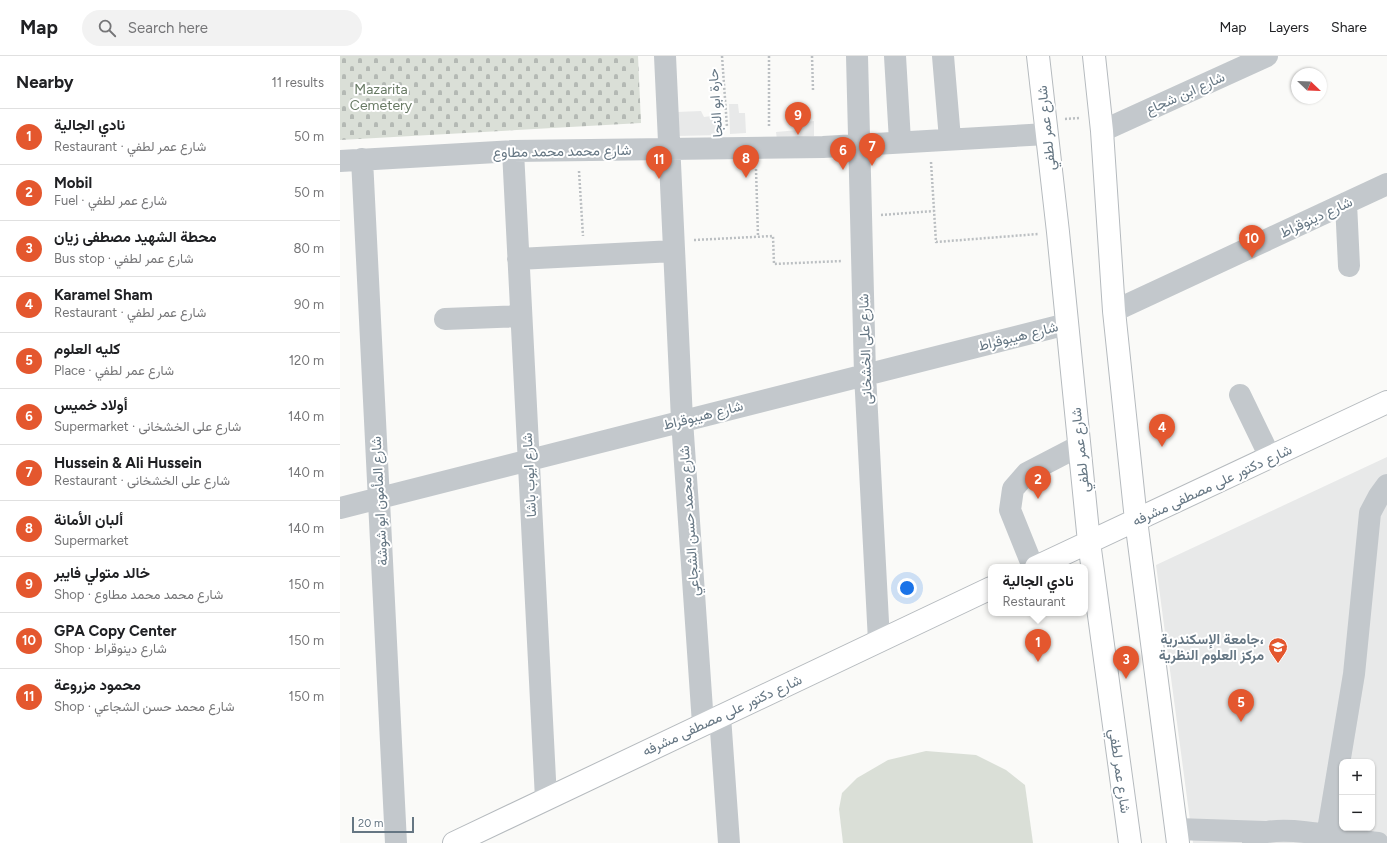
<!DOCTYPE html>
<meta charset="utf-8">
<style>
:root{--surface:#fff;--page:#f2f2f2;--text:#202124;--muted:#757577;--line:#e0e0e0;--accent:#e4572e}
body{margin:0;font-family:Figtree,Vazirmatn,sans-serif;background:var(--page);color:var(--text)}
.controls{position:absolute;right:12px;bottom:12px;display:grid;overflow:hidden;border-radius:8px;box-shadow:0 1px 3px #0004}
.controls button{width:36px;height:36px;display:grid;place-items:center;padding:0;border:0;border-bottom:1px solid var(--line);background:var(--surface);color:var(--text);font:20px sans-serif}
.compass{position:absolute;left:951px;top:12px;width:36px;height:36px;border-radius:50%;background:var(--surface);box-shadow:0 1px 3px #0004;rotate:113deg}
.scale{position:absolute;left:12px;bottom:10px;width:62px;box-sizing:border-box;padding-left:4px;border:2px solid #657683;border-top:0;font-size:11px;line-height:14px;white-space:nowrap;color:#657683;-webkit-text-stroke:3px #fff;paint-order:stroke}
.you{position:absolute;left:567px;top:532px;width:14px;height:14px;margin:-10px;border:3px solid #fff;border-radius:50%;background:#1a73e8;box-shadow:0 0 0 6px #1a73e833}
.badge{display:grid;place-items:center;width:26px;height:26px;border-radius:50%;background:var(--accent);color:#fff;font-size:13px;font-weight:700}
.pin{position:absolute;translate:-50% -33px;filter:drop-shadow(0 1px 2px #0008)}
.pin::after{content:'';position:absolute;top:21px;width:14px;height:12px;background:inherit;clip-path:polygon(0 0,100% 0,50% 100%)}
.popup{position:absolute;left:648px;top:508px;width:100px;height:52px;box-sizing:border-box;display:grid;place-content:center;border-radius:8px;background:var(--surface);filter:drop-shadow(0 1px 3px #0005);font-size:13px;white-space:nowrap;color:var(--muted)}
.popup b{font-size:15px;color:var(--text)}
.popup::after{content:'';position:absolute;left:50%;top:100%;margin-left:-8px;border:8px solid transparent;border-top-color:var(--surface)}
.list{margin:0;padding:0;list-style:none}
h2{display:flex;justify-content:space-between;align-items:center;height:52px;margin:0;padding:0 16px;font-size:17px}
h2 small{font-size:13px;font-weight:400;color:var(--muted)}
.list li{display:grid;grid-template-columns:26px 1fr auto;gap:12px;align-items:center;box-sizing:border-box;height:56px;padding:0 16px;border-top:1px solid var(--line)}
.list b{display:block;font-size:15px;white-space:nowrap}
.list p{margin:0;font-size:13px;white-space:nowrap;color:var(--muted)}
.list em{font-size:13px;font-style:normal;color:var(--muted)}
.icon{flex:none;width:22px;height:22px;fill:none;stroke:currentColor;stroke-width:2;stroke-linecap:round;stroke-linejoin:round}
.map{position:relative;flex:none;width:1047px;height:787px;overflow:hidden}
header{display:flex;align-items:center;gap:24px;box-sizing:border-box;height:56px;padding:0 20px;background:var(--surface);border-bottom:1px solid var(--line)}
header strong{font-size:19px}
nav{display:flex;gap:22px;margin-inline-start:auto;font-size:14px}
.search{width:280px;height:36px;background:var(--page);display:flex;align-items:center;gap:10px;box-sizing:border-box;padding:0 14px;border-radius:22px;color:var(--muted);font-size:15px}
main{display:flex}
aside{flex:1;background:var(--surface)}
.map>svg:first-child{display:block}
</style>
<header>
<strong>Map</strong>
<div class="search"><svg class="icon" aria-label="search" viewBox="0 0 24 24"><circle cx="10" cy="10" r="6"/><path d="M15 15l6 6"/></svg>Search here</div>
<nav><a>Map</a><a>Layers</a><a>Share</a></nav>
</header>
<main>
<aside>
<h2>Nearby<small>11 results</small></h2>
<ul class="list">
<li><span class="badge">1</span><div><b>نادي الجالية</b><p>Restaurant · شارع عمر لطفي</p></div><em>50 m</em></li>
<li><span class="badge">2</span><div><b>Mobil</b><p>Fuel · شارع عمر لطفي</p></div><em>50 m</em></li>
<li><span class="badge">3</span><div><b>محطة الشهيد مصطفى زيان</b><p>Bus stop · شارع عمر لطفي</p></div><em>80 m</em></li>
<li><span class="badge">4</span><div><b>Karamel Sham</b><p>Restaurant · شارع عمر لطفي</p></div><em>90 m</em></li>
<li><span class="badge">5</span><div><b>كليه العلوم</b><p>Place · شارع عمر لطفي</p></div><em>120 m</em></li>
<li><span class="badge">6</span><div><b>أولاد خميس</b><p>Supermarket · شارع على الخشخانى</p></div><em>140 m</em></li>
<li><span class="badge">7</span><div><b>Hussein &amp; Ali Hussein</b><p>Restaurant · شارع على الخشخانى</p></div><em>140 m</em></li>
<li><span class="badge">8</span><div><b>ألبان الأمانة</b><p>Supermarket</p></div><em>140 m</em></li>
<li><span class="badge">9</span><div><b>خالد متولي فايبر</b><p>Shop · شارع محمد محمد مطاوع</p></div><em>150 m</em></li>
<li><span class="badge">10</span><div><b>GPA Copy Center</b><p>Shop · شارع دينوقراط</p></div><em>150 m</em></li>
<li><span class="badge">11</span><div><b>محمود مزروعة</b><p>Shop · شارع محمد حسن الشجاعي</p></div><em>150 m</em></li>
</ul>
</aside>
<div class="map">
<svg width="1047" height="787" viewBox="0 0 1047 787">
<defs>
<pattern id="cemetery-stones" width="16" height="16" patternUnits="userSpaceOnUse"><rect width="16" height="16" fill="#dadfd7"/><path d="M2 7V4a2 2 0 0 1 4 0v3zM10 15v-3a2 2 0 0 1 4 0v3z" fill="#b4b9b4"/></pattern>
</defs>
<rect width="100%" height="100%" fill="#fafaf8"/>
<path fill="#e8e9e9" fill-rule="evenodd" d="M389,48h9l1,9h6l1,20 -16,1z
M361,55l3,6 16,-2v20l-43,1v-24z
M474,65v15l-37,4 -1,-8 22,-2v-7z
M1047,401v386h-194l-37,-278zM1002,706h30v66h-30z"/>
<path fill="url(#cemetery-stones)" d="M0,0h298l3,67 -301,17z"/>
<path fill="#dadfd7" d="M586,695l50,4 30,15 19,15 8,58h-190l-4,-34 3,-16 15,-15 31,-18z"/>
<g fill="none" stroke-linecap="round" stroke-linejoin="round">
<g stroke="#b5babe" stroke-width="24">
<path id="major" d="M698,0l20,176 31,310 41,301
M754,0l8,75 12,180 22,209 42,323
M696,511l351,-165
M114,787l537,-255"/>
</g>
<path stroke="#bbbfc2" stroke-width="2.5" stroke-dasharray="2 2" stroke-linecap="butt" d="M382,0l5,71
M429,0v71
M472,0l1,34
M725,63l15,-1
M591,106l5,80 102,-8
M416,113l2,67
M239,115l4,65
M541,159l53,-4
M354,184l79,-4 1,28 68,-3"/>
<path stroke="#c3c8cc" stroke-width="22" d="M325,0l17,364 21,304
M517,0l8,318 14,267
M555,0l5,85
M603,0l7,83
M762,75l165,-75
M173,95l33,648
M22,103l34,684
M0,105l173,-10 310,-4 224,-13
M1006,147l3,63
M178,203l156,-8
M774,255l273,-127
M105,263l76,-3
M900,339l30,62
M0,452l727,-184
M693,511l-23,-57 3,-21 14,-16 52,-27
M380,660l9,127
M837,773l88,3
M987,780l27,-162 16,-161 9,-17 8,-11
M913,787c2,-5 8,-10 14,-11 30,-5 79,7 111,11"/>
<use href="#major" stroke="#fff" stroke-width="22"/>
</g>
<defs>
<g id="university-pin" transform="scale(1)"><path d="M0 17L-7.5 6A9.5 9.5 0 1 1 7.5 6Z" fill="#e4572e" stroke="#fff"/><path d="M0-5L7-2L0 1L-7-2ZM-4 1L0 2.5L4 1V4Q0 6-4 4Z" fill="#fff"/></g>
</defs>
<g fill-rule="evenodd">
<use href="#university-pin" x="938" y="591"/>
</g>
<g text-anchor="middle" stroke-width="4" stroke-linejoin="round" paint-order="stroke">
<g font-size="14" fill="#687a64" stroke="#fff">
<text x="41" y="38">Mazarita<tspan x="41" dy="16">Cemetery</tspan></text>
</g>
<g font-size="14" fill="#657683" stroke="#fff">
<text transform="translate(845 37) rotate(-24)" y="5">شارع ابن شجاع</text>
<text transform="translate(375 47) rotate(-94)" y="5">حارة ابو النجا</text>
<text transform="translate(706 72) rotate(-96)" y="5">شارع عمر لطفي</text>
<text transform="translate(222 95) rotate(-1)" y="5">شارع محمد محمد مطاوع</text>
<text transform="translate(976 161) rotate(-25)" y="5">شارع دينوقراط</text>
<text transform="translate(678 280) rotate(-14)" y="5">شارع هيبوقراط</text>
<text transform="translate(525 293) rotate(-92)" y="5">شارع على الخشخانى</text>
<text transform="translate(363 359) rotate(-14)" y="5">شارع هيبوقراط</text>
<text transform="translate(740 394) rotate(-96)" y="5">شارع عمر لطفي</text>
<text transform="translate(189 419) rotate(-93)" y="5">شارع ايوب باشا</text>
<text transform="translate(872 429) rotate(-25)" y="5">شارع دكتور على مصطفى مشرفه</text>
<text transform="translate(39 445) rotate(-93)" y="5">شارع المأمون ابو شوشة</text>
<text transform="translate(349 465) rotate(-94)" y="5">شارع محمد حسن الشجاعي</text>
<text transform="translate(382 659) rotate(-25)" y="5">شارع دكتور على مصطفى مشرفه</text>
<text transform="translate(780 715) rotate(82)" y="5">شارع عمر لطفي</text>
</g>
<g font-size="14" font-weight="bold" fill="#657683" stroke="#fff" text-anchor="end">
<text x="924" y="588">جامعة الإسكندرية،<tspan x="924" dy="16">مركز العلوم النظرية</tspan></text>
</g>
</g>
</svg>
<div class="controls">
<button>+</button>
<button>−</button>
</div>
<svg class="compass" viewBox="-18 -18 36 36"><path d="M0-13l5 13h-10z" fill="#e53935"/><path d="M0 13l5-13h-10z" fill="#757577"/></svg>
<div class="scale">20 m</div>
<div class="you"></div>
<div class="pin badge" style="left:698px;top:606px">1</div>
<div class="popup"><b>نادي الجالية</b>Restaurant</div>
<div class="pin badge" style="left:698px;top:443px">2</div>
<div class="pin badge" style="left:786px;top:623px">3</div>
<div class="pin badge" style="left:822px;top:391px">4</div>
<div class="pin badge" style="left:901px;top:666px">5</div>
<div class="pin badge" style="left:503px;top:114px">6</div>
<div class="pin badge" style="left:532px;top:110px">7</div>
<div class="pin badge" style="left:406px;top:122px">8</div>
<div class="pin badge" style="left:458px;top:79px">9</div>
<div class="pin badge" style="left:912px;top:202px">10</div>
<div class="pin badge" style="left:319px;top:123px">11</div>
</div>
</main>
